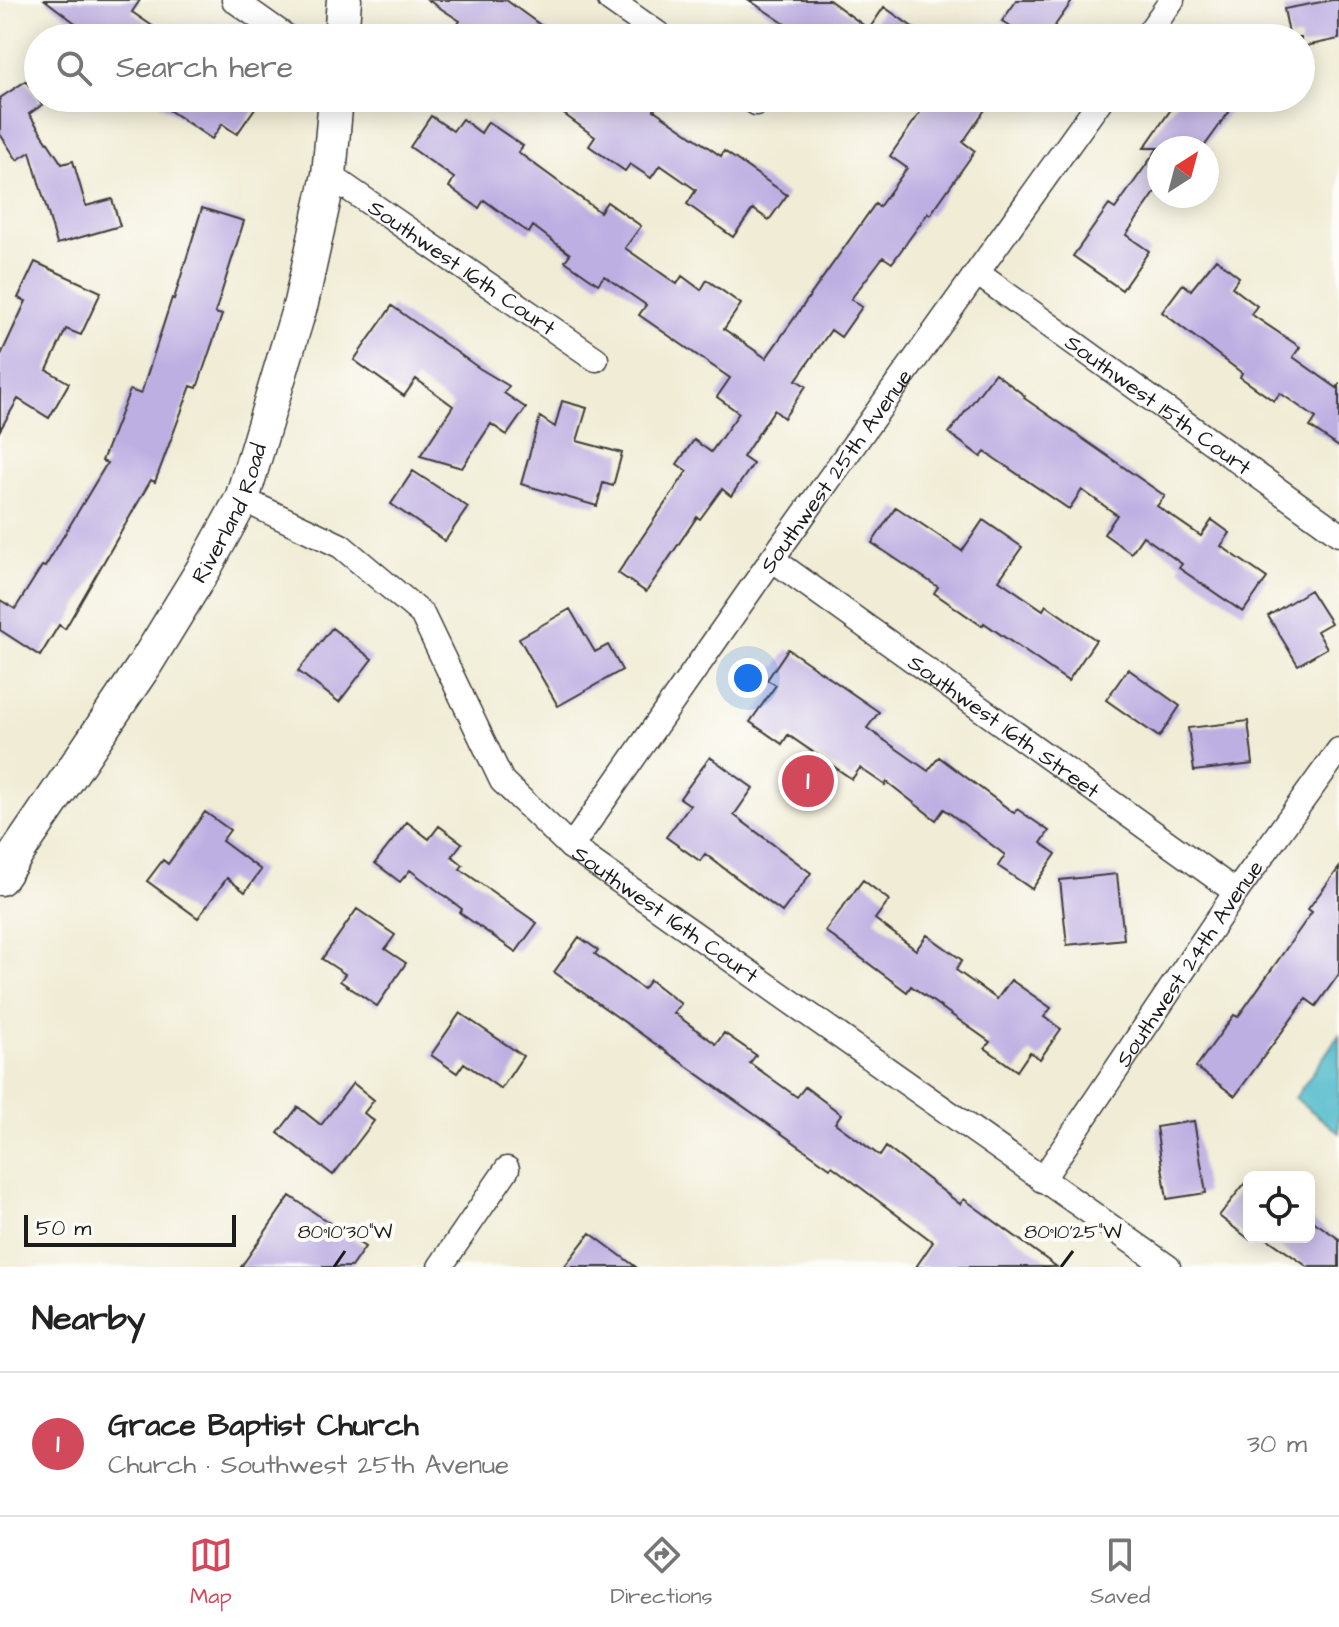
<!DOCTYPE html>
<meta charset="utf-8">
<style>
:root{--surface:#fff;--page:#f6f6f6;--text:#222;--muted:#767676;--line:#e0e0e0;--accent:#d1495b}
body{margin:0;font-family:"Architects Daughter",sans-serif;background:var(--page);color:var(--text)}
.controls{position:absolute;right:24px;bottom:24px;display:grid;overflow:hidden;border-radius:12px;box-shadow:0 4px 20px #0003}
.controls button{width:72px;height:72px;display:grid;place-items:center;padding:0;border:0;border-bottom:2px solid var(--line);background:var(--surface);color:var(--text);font:40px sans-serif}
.compass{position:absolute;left:1147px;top:136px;width:72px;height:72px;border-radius:50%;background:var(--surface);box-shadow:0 4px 20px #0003;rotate:36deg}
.scale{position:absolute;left:24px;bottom:20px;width:212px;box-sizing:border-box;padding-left:8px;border:4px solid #1c1c1c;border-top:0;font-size:22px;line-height:28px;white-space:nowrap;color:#1c1c1c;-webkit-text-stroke:6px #fdfcf7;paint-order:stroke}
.you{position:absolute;left:748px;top:678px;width:28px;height:28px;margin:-20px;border:6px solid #fff;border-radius:50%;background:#1a73e8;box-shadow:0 0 0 12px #1a73e833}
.badge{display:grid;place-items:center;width:52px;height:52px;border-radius:50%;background:var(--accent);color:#fff;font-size:26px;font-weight:700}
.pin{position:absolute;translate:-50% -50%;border:4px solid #fff;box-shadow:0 2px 8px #0006}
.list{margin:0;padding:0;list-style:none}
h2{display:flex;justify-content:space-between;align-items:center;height:104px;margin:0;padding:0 32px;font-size:34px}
h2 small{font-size:26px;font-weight:400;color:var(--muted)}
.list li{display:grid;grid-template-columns:52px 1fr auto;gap:24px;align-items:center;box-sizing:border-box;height:144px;padding:0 32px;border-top:2px solid var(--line)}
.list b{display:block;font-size:30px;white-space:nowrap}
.list p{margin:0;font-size:26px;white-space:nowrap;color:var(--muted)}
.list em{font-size:26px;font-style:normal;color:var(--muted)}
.icon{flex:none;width:44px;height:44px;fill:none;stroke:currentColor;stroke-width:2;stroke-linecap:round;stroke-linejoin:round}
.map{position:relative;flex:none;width:1339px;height:1267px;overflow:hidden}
.search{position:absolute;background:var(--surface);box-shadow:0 4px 20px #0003;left:24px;right:24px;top:24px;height:88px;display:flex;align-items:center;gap:20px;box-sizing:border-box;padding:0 28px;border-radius:44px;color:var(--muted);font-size:30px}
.sheet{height:248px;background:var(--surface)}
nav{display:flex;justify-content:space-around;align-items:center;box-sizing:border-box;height:112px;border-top:2px solid var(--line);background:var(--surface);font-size:22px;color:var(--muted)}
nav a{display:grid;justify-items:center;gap:4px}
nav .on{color:var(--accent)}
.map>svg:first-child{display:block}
</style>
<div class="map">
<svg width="1339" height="1267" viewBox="0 0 1339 1267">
<rect width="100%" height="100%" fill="#fdfcf7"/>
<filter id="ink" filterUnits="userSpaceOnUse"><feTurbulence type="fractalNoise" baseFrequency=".0125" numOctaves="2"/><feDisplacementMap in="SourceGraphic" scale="16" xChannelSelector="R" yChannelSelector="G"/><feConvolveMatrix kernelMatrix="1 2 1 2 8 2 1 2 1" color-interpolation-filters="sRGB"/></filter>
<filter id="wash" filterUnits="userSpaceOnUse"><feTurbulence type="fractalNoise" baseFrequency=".006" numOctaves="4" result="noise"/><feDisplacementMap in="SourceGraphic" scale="32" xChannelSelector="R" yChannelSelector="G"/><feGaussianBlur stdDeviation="1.8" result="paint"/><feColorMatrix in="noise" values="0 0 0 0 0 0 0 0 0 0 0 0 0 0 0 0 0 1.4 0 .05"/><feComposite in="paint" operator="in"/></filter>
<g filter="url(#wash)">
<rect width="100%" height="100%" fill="#f0ecd5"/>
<path fill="#4eb9ca" stroke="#356a73" stroke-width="2" d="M1339,1035v98l-44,-35z"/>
<g id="blocks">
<path fill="#bdafe2" d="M45,0h95l-8,12 38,26h-75z
M428,0h78l52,38h-109l11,-17z
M749,0h80l40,29 15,-22 44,31h-122z
M1017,0h56l-27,38h-19l-25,-17z
M1332,0h7v39l-38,8v-9h-11l-6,-29z
M26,81l16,24 -13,9 33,50 11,-3 13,45 26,-7 8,27 -63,18 -27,-92 -13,8 -17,-26v-36z
M151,98h111l-25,36 -15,-10 -10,15z
M542,98h120l-8,12 67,46 3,-5 63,44 -18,25 -16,-11 -20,28 -46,-33 9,-14 -36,-25 -9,13 -21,-14 -5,7 -36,-25 6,-9z
M930,98h63l-30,44 12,9 -45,64 -2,-2 -36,50 -9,-6 -32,42 11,8 -21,30 -10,-7 -35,50 10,6 -22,32 -10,-8 -31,47 10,7 -22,32 -9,-7 -22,30 -3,-2 -51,75 -28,-19 69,-102 -10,-7 17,-24 17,12 28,-39 -22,-16 13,-19 -91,-63 7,-10 -42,-29 -6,8 -33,-23 5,-7 -37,-28 -4,7 -45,-33 -5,8 -30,-21 5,-9 -44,-31 21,-31 22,15 9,-12 19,14 7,-11 35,24 -5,6 82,60 7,-10 34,24 -16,22 52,36 5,-8 19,14 6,-10 34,24 -17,25 42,29 109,-154 4,3 28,-39 -17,-12z
M1179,98h60l-36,50h-44v39l-33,48 23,16 -27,39 -49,-34 36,-51 6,4 43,-61h-14z
M202,208l42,13 -29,92 7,2 -25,73 -6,-2 -36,96 -4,-2 -86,149 -6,-4 -19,31 -40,-26v-30l15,9 27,-43 3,1 62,-104 -5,-2 28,-71 11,4 31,-96 2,1z
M1216,259l23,18 -7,10 25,19 -6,8 49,33 -7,10 44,31 2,-3v62l-29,-20 6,-9 -36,-25 -6,8 -34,-24 2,-4 -80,-61 21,-28 8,6z
M35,262l66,30 -20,43 -15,-6 -19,41 22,13 -20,35 -31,-19 -18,31v-73l26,-56 -8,-3z
M392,306l87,62 30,18 -5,7 22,15 -19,27 -16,-11 -29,44 -42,-12 33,-50 -37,-27 -12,17 -50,-36z
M995,373l30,23 -1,2 141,98 -8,10 44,30 11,-16 18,13 -9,13 46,32 -24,34 -64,-44 3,-4 -39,-28 -12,17 -27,-19 13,-19 -35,-25 -13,19 -84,-57 -4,5 -32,-24z
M562,401l25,7 -10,33 45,12 -9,33 -10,-3 -6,23 -76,-22 19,-67 15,10z
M413,471l55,36 -23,34 -54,-37z
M896,507l66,44 21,-31 39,27 -23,33 44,30 3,-5 50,35 -28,41 -84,-58 -2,3 -48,-33 4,-6 -66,-44z
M1310,590l21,33 -14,8 10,17 -29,17 -30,-49z
M570,609l25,43 13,-7 14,25 -64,36 -39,-68z
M332,628l40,31 -33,43 -41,-31z
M788,649l91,63 -12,16 61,43 11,-14 75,56 3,-4 32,22 -8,12 15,11 -24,35 -34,-23 7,-11 -61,-46 -8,11 -49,-38 -2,3 -25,-17 -8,11 -64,-44 -6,9 -32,-22 26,-37 -9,-5z
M1128,669l52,37 -21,31 -53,-37z
M1248,721l5,43 -59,7 -6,-43z
M710,757l43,31 -19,27 77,58 -29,39 -77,-58 -5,7 -34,-24 24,-32 -10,-7z
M205,812l25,18 -8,11 39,29 -16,22 -18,-14 -29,40 -51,-37 16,-21 5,4z
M407,822l22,17 10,-13 23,17 -10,13 11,9 -3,4 77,54 -21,29 -56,-39 2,-4 -52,-39 -10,12 -25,-19z
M1339,868v106l-23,32 -10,-7 -71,97 -39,-29 38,-52 4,2 74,-105 -4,-3z
M1117,874l7,65 -57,6 -7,-65z
M863,880l26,20 -14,19 41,31 11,-15 35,25 -6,10 41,29 14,-19 40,28 -7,9 17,12 -21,30 -10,-7 -13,19 -32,-23 5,-6 -79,-56 -4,6 -82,-61z
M357,909l38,26 -10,14 21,14 -29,43 -37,-25 5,-7 -23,-15z
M579,937l19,13 -3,4 48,35 7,-9 31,24 -7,9 42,31 8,-11 32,22 -6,8 47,34 8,-10 36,27 -6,9 45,33 6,-9 74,57 4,-5 93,68h-141l17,-25 -101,-76 -2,2 -276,-196z
M460,1013l63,43 -22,33 -37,-26 -7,10 -26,-18z
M353,1083l21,17 -10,13 10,8 -41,54 -55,-42 20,-26 23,18z
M1194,1121l12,72 -39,6 -11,-72z
M1249,1178v61l-30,-23z
M290,1196l75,51 -14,20h-110z
M1313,1221l26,18v28h-31l-43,-30h44v-10z
M590,1233l46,34h-72z"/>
</g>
</g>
<g filter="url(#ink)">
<use href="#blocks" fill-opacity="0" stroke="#3c3b38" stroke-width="2"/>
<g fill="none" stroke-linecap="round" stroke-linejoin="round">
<g stroke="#3c3b38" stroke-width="27">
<g id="street">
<path d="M234,0l54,38"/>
<path d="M610,0l54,38"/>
<path d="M1145,38l27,-38"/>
<path d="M749,98l7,5"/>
<path id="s1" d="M329,175l267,184"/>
<path id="s2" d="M977,273l362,261"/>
<path id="s3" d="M242,499l99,47 81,68 80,167 69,66 597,420"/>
<path id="s4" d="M772,559l464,333"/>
<path id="s5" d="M571,847l201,-288 330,-461"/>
<path id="s6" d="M1042,1180l194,-288 103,-142"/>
<path d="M440,1267l67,-98"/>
</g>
</g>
<g stroke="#3c3b38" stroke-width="37">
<g id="secondary">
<path d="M341,38l3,-38"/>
<path id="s7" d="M0,878l144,-212 62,-101 36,-66 59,-196 28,-128 7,-77"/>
</g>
</g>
<use href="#street" stroke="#fff" stroke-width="24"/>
<use href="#secondary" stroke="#fff" stroke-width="34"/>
</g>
</g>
<path fill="none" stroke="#1c1c1c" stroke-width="3" d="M334,1267l11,-16M1061,1267l12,-16"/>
<g text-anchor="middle" stroke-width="8" stroke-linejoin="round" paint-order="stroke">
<g font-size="22" fill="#1c1c1c" stroke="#fdfcf7">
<text dy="8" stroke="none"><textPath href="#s1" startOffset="162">Southwest 16th Court</textPath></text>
<text dy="8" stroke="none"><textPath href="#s2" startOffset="224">Southwest 15th Court</textPath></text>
<text dy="8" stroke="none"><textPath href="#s5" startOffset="460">Southwest 25th Avenue</textPath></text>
<text dy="8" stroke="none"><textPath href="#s7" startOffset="432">Riverland Road</textPath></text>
<text dy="8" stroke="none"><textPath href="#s4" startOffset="286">Southwest 16th Street</textPath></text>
<text dy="8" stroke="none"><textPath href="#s3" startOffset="612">Southwest 16th Court</textPath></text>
<text dy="8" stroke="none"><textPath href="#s6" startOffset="262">Southwest 24th Avenue</textPath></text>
</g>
</g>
<g font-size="20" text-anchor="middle" fill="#1c1c1c" stroke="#fdfcf7" stroke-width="8" stroke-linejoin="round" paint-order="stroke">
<text x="345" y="1238">80°10'30"W</text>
<text x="1073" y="1238">80°10'25"W</text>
</g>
</svg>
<div class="controls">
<button><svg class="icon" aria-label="locate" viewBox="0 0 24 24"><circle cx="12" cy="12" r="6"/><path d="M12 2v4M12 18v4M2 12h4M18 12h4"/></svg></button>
</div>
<svg class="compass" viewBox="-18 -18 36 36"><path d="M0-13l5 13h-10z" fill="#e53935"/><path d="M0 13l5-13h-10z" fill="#767676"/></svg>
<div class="scale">50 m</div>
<div class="you"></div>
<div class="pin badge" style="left:808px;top:781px">1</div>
<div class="search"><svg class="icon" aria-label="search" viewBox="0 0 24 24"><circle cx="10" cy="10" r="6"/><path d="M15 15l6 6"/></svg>Search here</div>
</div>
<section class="sheet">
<h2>Nearby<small></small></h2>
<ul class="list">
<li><span class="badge">1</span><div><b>Grace Baptist Church</b><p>Church · Southwest 25th Avenue</p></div><em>30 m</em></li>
</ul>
</section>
<nav>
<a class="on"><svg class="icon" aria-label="map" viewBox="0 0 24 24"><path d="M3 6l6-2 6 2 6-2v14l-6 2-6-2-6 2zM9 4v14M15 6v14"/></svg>Map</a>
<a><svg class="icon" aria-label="directions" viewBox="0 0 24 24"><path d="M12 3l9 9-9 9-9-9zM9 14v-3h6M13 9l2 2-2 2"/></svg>Directions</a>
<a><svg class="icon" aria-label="saved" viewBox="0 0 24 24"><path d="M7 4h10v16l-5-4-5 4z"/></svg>Saved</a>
</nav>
